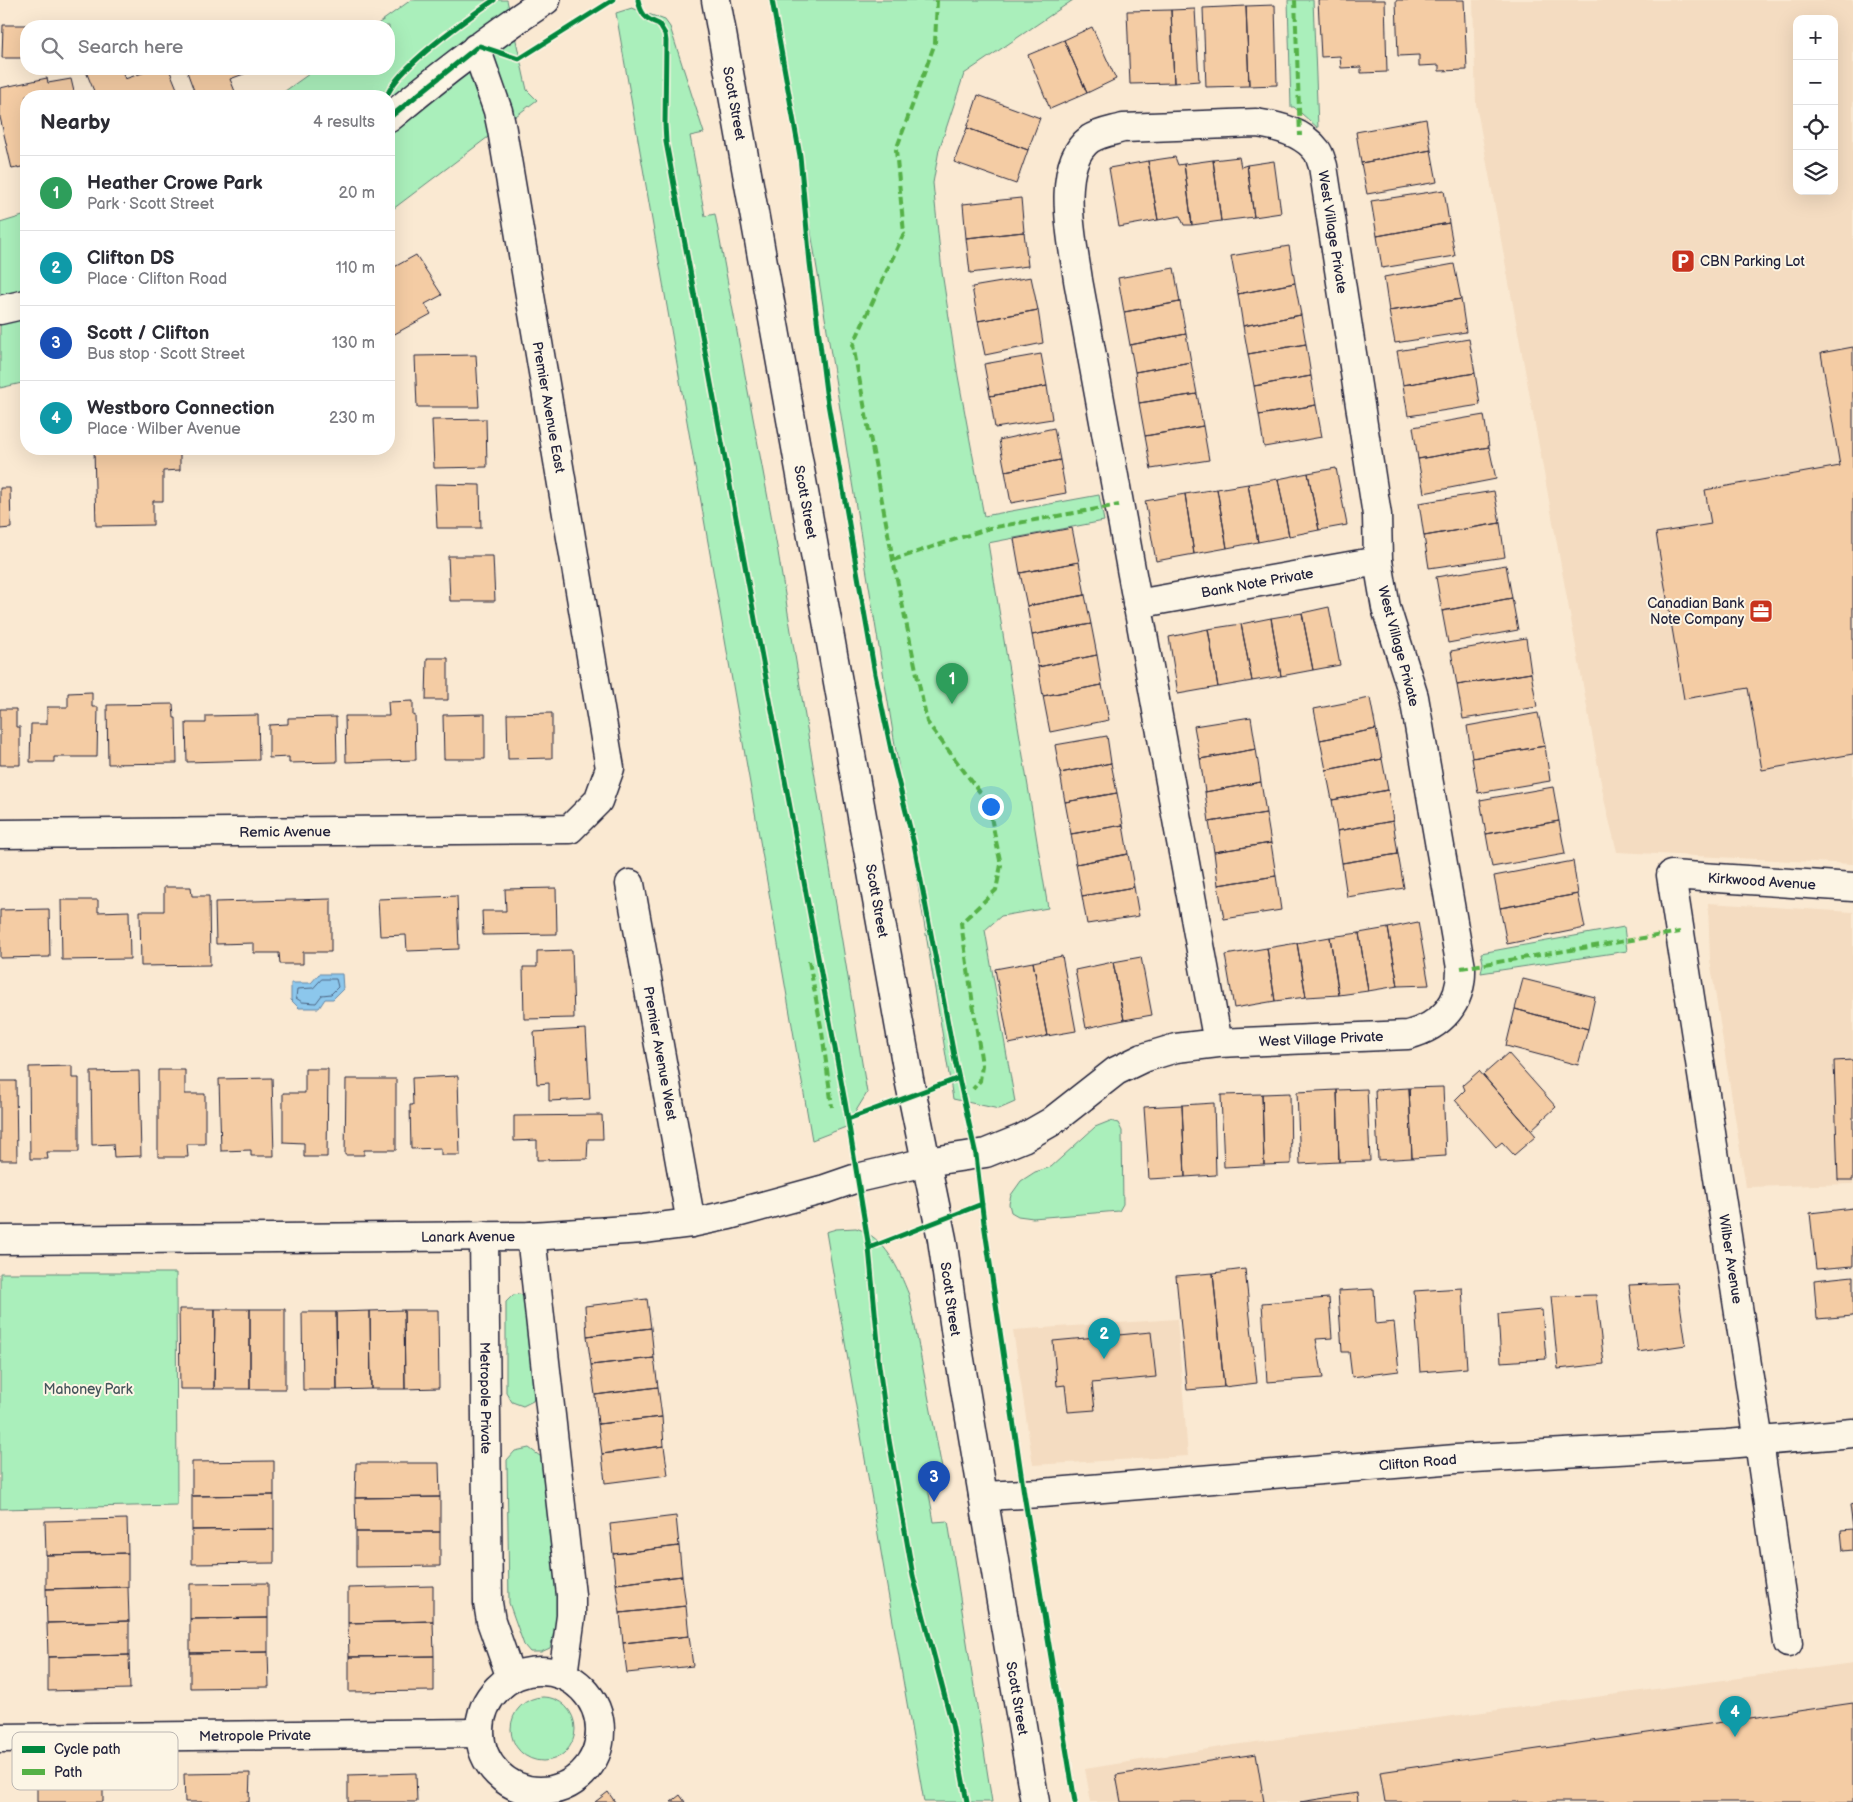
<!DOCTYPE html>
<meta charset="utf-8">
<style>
:root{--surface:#fff;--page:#f2f2f3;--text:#2b2b33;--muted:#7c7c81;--line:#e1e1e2;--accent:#111827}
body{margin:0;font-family:"Balsamiq Sans",sans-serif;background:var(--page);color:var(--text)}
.controls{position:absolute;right:15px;top:15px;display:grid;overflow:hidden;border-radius:10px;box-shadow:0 5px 20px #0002}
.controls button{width:45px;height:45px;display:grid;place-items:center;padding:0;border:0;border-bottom:1px solid var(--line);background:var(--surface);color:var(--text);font:25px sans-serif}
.you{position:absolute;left:990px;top:806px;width:18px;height:18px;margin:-12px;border:4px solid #fff;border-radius:50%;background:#1a73e8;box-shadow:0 0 0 8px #1a73e833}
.badge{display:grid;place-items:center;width:32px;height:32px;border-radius:50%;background:var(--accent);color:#fff;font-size:16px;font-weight:700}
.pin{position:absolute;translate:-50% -41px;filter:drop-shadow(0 1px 2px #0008)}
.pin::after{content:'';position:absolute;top:26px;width:18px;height:15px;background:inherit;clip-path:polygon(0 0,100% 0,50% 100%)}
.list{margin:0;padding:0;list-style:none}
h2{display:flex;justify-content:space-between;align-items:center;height:65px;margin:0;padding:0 20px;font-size:21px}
h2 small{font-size:16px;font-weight:400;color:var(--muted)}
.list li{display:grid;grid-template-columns:32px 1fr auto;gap:15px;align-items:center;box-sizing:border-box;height:75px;padding:0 20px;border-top:1px solid var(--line)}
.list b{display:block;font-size:19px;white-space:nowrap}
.list p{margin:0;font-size:16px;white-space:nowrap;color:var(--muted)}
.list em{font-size:16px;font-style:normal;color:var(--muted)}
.icon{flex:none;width:28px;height:28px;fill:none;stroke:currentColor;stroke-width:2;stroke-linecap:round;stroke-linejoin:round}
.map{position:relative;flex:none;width:1853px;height:1802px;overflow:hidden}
.search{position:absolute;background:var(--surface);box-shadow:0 5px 20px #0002;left:20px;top:20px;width:375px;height:55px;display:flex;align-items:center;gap:12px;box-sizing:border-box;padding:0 18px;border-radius:20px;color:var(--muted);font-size:19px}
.panel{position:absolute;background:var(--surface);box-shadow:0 5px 20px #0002;left:20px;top:90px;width:375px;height:365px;border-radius:20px}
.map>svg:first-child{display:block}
</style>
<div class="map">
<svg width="1853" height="1802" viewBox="0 0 1853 1802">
<rect width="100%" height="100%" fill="#fae9d2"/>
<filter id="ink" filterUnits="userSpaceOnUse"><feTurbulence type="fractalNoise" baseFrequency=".02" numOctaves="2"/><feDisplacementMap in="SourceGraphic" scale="10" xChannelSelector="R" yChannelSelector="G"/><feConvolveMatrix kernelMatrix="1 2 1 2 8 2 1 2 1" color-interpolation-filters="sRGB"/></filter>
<g filter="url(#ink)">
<path fill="#f4dcc1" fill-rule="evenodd" d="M1473,0h380v864l-236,-12 -13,-53 -128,-695zM1797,19h37v172h-37z
M1708,903l145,9v272l-107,3 -36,-227z
M1177,1319l11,137 -155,9 -20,-135z
M1853,1663v139h-762l-6,-33 148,-24z"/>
<path fill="#aaefbb" stroke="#66887b" d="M411,0h96l20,90 10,10 -148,112v-116h-111l38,-27h73v-43h-14z
M773,0h300l-109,74 -25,76 -6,33 9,89 16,104 26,140 115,-21 5,26 -116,22 60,365 -47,8 -16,14 30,172 -16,7 -46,-10z
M1288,0h25l5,128 -24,-21h-3z
M632,8l33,12 5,7 34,106 -14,3 15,80 10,-2 63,338 89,541 -21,34 -34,13 -196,-1127z
M26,215v167l-26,6v-165z
M1624,927l3,24 -146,22 2,-10 -2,-10z
M1110,1121l8,2 4,8 1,73 -4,7 -86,7 -15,-2 -7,-4 -2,-8 2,-9 10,-14 14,-9 16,-5 44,-40z
M856,1228c30,10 42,40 53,67l35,184 -17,3 7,40 14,-1 44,281h-68l-98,-570 10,-3z
M0,1273h176l1,232 -177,4z
M520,1294l7,5 10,89 -4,13 -10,5 -11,-4 -6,-10v-90l7,-7z
M529,1448l15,11 16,141 -2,19 -8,29 -9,4h-11l-6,-7 -15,-42 -2,-143 8,-9z
M511 1729a32 32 0 1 1 64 0a32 32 0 1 1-64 0Z"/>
<path fill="#8cc7ec" stroke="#6285a5" d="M319,974h23l1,15 -10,10h-8l-6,9h-20l-8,-8v-17h20z"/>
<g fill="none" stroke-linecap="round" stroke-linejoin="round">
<path stroke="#4c6482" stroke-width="1" d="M322,979h14l2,8 -7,7 -9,1 -6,8 -14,-1 -6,-4 1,-9 16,-1z"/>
</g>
<path fill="#f4cca4" stroke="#22223b" d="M1318,0h67l2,72 -26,1v-6l-20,1 -1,-12 -19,1z
M1396,0h68l3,70 -28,1v-6l-20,1v-11l-21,1z
M1275,5l2,80 -28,1 -3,-80z
M1246,6l3,80 -43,1 -3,-79z
M1195,9l4,72 -25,2 -3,-73z
M1171,10l3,73 -44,1 -3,-73z
M3,25h35l-12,1v32h-24z
M1092,27l24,52 -29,14 -23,-53z
M1064,40l23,53 -37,16 -22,-54z
M85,69h36l4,10 29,-10h15l11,27h-84z
M186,69h66v2l-22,8 6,15 -8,2h-32z
M47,78l1,5 23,-4 4,17h-49v70l-14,3 -12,-52v-29z
M978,95l62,23 -12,32 -61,-22z
M1426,119l5,31 -70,13 -5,-31z
M967,128l61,22 -12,34 -62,-22z
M1431,150l6,32 -70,12 -6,-31z
M1175,157l3,8 6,-1 8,61h-8l-4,-9 -22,4 -10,-59z
M1239,157l2,10 6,-2 7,52 -33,4 -8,-61z
M1213,160l8,61 -29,4 -8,-61z
M1148,161l10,59 -39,7 -10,-59z
M1274,161l7,52 -27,4 -7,-52z
M1444,190l5,33 -72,13 -6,-35z
M1021,198l3,34 -58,6 -3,-34z
M1449,223l6,33 -73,12 -5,-32z
M1024,232l4,34 -58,7 -4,-35z
M1289,246l6,37 -57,11 -7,-38z
M416,255l26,40 -17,9 6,10 -40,22 -2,-5v-61z
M1454,264l7,35 -72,12 -5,-34z
M1174,268l6,34 -56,10 -6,-34z
M1031,277l7,33 -60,11 -6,-34z
M1295,283l6,32 -58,11 -5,-32z
M1461,299l5,33 -71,11 -6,-32z
M1180,302l6,32 -56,11 -6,-33z
M1038,310l5,33 -58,12 -7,-34z
M1301,315l5,29 -58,10 -5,-28z
M1186,334l5,28 -56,10 -5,-27z
M1469,339l6,34 -72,12 -6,-34z
M1306,344l5,32 -57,10 -6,-32z
M1853,347v407l-91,16 -14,-82 -64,11 -28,-166 55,-9 -6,-34 135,-24 -19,-113z
M1041,354l6,32 -57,10 -6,-32z
M476,355l3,52h-62l-2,-51z
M1191,362l6,32 -58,9 -4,-31z
M1475,373l5,32 -72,11 -5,-31z
M1311,376l5,29 -57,10 -5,-29z
M1047,386l5,33 -57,9 -5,-32z
M1197,394l6,32 -58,10 -6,-33z
M1316,405l6,32 -58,10 -5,-32z
M1484,415l5,32 -71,12 -5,-32z
M486,419l1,48 -53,1 -2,-48z
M1203,426l6,34 -58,9 -6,-33z
M1054,428l6,32 -55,11 -6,-31z
M1489,447l7,32 -72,14 -6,-34z
M94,449h86v21l-17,1v30h-10v24l-57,1z
M1060,460l6,33 -55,10 -6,-32z
M1336,468l11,57 -28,5 -11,-57z
M1308,473l11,57 -30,6 -11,-57z
M1278,479l11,57 -31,6 -10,-58z
M435,484l45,1 1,43h-44z
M1248,484l10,58 -31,6 -10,-59z
M0,488h10l1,40 -11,1z
M1217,489l10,59 -33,6 -9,-60z
M1494,491l6,32 -76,13 -5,-33z
M1185,494l9,60 -38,7 -11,-60z
M1500,523l5,34 -76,11 -5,-32z
M1072,528l7,34 -59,11 -6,-34z
M448,556h45l2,45h-45z
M1079,562l6,33 -58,11 -7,-33z
M1506,565l6,33 -70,13 -6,-34z
M1085,595l6,29 -59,11 -5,-29z
M1512,598l6,32 -70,13 -6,-32z
M1329,607l11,58 -27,5 -11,-57z
M1302,613l11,57 -32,6 -10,-58z
M1271,618l10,58 -29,5 -11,-57z
M1091,624l6,31 -59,12 -6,-32z
M1241,624l11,57 -34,6 -10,-58z
M1208,629l10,58 -40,7 -9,-57z
M1526,638l5,35 -74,12 -6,-34z
M1097,655l5,30 -59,11 -5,-29z
M427,658h21v42h-22z
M1531,673l6,34 -74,12 -6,-34z
M1102,685l7,35 -59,12 -7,-36z
M92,692v15h6l-1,50h-43v5h-24l1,-38h16v-17h21v-14z
M1370,698l6,31 -56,11 -6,-31z
M413,701v15l2,-1 1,45 -70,2 -1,-46h44l-1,-14z
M173,704l1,14h2l1,45 -69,1 -1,-59z
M0,709h16v18h4v38h-20z
M552,713v45l-44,1 -1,-45z
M1538,713l7,33 -73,12 -5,-32z
M485,714v45h-41l-1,-44z
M258,715l1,45 -72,2 -1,-39h20v-7z
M336,717l1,45 -48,1v-6l-20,1v-33l19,-1v-6z
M1251,717l5,32 -56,10 -6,-33z
M1376,729l6,30 -56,11 -6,-30z
M1107,736l4,27 -51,10 -5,-28z
M1545,746l5,35 -72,12 -6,-35z
M1256,749l5,33 -56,10 -5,-33z
M1382,759l6,31 -56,10 -6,-30z
M1111,763l6,30 -52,9 -5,-29z
M1261,782l5,31 -57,9 -4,-30z
M1553,787l6,34 -73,13 -6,-34z
M1388,790l5,31 -56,10 -5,-31z
M1117,793l6,32 -52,9 -6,-32z
M1266,813l5,30 -57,9 -5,-30z
M1393,821l5,33 -56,9 -5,-32z
M1559,821l6,33 -73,13 -6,-33z
M1123,825l5,29 -52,10 -5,-30z
M1271,843l5,33 -58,9 -4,-33z
M1128,854l6,33 -52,9 -6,-32z
M1398,854l6,34 -57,9 -5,-34z
M1573,861l5,33 -78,14 -6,-32z
M1276,876l5,34 -57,9 -6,-34z
M164,887h27l1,9h17l1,69 -69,1 -1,-55h24z
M1134,887l5,29 -52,8 -5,-28z
M556,888l1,46 -74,1 -1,-24h24l-1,-22z
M1578,894l7,34 -78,16 -7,-36z
M457,896l2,53 -52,2 -1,-16 -26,1 -2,-37z
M331,899v53h-28v12h-23l-1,-11h-25v-10l-38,1 -1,-42z
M61,900h37v12l31,-1 1,48 -68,1z
M49,909l1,48 -50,1v-48z
M1418,922l11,63 -31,1 -10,-58z
M1388,928l10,58 -30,5 -9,-58z
M1359,933l9,58 -29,4 -9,-58z
M1330,937l9,58 -33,2 -9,-54z
M1297,943l9,54 -31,4 -8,-53z
M1267,948l8,53 -41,7 -9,-53z
M572,950l2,68 -50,1 -1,-52h14v-16z
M1062,956l14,75 -29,5 -14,-74z
M1141,957l11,58 -28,5 -11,-58z
M1033,962l14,74 -38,8 -14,-75z
M1113,962l11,58 -38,8 -11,-58z
M1523,979l72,18 -7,32 -73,-20z
M1515,1009l73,20 -10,36 -72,-19z
M586,1029l4,70 -41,2v-18l-12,1 -3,-52z
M1508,1053l48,54 -25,23 -48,-55z
M1853,1060v120h-15l-4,-119z
M72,1066v12h7v74h-32l1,7h-18l-1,-92z
M305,1069h23l-1,88h-23v-14l-21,-1v-49h22z
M158,1070h27v24h20v50h-18l1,13h-30z
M139,1071l2,85 -27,1 -1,-13 -21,1 -1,-73z
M1479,1071l57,65 -22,19 -12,-13 -6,5 -41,-47 10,-10 -2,-5z
M458,1076l2,79h-19v-7l-30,1 -1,-44h3l-1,-27z
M272,1078l2,78h-23v-6l-30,1 -2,-72z
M346,1079h50v71h-32v5h-19z
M0,1081h16l1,79h-17z
M1443,1087l3,69 -34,2 -3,-70z
M1409,1088l3,70 -34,2 -3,-70z
M1367,1089l3,72 -31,1 -2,-72z
M1337,1090l2,72 -39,2 -3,-72z
M1290,1093l1,71 -27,1 -2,-71z
M1262,1094l2,71 -40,2 -3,-72z
M1214,1103l2,72 -31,2 -3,-72z
M1182,1105l3,72 -36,2 -5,-72z
M602,1115l1,24h-15l-1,20 -50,1v-20l-23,1v-25z
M1853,1208v58l-37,3 -6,-56z
M1245,1269l12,114 -33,4 -11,-114z
M1213,1273l11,114 -37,3 -11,-114z
M1853,1276v40l-36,3 -3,-39z
M1677,1283l9,62 -48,7 -9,-67z
M1462,1288l5,80 -47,4 -6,-81z
M1374,1289l2,35 18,-2 5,49 -47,6 -3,-25h-7l-4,-61z
M1596,1295l8,69 -46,5 -7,-73z
M1329,1298l3,40 -16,1 7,39 -56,4 -5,-79z
M647,1299l4,29 -64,8 -2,-30z
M179,1309h36l-1,80h-34z
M215,1309h35v80h-36z
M250,1309h35v80h-35z
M404,1310h34l1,78 -34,1z
M404,1310l1,79h-34l-1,-78z
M1542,1310l4,49 -45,3 -3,-48z
M370,1311l1,78 -34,1 -1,-78z
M302,1312h34l1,78h-34z
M651,1328l3,30 -63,7 -4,-29z
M1151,1332l5,45 -64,6 3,27 -27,2 -3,-27 -8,1 -4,-45z
M654,1358l4,29 -63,8 -4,-30z
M658,1387l4,30 -64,7 -3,-29z
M662,1417l2,29 -62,8 -4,-30z
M664,1446l4,29 -63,8 -3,-29z
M274,1461v34l-82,1v-34z
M356,1463h83l1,34 -85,1z
M274,1495v34l-82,1v-34z
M440,1497v35h-84l-1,-34z
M1853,1504v46l-10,1 -2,-21 12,-1 -3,-24z
M676,1516l3,30 -66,8 -3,-30z
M127,1519l1,34 -82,2 -1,-34z
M274,1529v34l-82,1v-34z
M356,1532h84v34l-84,1z
M679,1546l3,30 -66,8 -3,-30z
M128,1553v34l-82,2v-34z
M682,1576l4,30 -66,7 -4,-29z
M268,1583v35l-78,1v-35z
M433,1586v35l-85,2v-35z
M128,1587l1,34 -82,2 -1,-34z
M686,1606l3,30 -66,7 -3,-30z
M268,1618v34l-78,1v-34z
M129,1621v34l-81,2 -1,-34z
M433,1621l1,35 -85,1 -1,-34z
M689,1636l4,30 -66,7 -4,-30z
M268,1652l1,35 -79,1v-35z
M129,1655l1,34 -82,2v-34z
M434,1656v35l-85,1v-35z
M1853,1703v99h-468l-5,-30z
M1256,1754l8,48h-143l-5,-27z
M250,1773l-1,29h-64l-1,-28z
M416,1773l1,29h-69v-27z
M103,1775v27h-66v-26z
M608,1792l7,10h-20z
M1357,1793l1,9h-58z
M680,1795l5,7h-14z"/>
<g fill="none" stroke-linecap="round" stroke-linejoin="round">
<g stroke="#22223b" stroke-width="31">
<g id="minor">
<path id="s1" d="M1137,604l241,-43"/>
<path id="s2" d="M0,834l570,-5 28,-28 12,-33 -108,-638 -4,-19 -22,-63"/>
<path id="s3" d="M630,884l61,339"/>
<path id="s4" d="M484,1236l4,367 3,18 20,57"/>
<path d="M531,1236l40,359v21l-8,59"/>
<path id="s5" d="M0,1240l531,-4 112,-7 48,-6 38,-8 96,-26 32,-11 69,-16 60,-9 37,-15 28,-16 65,-51 27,-13 33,-10 42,-5 190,-8c34,-9 54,-32 53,-67l-47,-271 -28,-89 -8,-47 -1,-46 -54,-349c-2,-5 -3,-11 -6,-15 -14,-19 -39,-25 -61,-28l-133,5c-10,3 -24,5 -33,11 -36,26 -17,104 -12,141l140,763"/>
<path id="s6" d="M983,1496l59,-3 414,-34 271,-15 126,-11"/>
<path id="s7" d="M1788,1643l-29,-201 -88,-567 182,12"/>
<circle cx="540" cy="1731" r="60"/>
<path id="s8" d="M0,1738l479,-5"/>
</g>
</g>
<g stroke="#22223b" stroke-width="31">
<g id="major">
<path id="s9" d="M716,0l193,1079 33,160 14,97 79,466"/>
<path d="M389,118c50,-42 102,-82 157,-118"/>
<path d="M0,310l26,-6"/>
</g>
</g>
<use href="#minor" stroke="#fcf5e5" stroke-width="28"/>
<use href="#major" stroke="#fcf5e5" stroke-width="28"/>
<path stroke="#55b146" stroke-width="4" stroke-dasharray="8 4" stroke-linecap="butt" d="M937,0l-2,43 -39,107 8,83 -51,112 40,215 34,162 61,81 13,62 -5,25 -35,33 21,142 -2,16 -7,8
M1295,0l5,136
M893,560l97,-32 129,-23
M809,961l13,71 10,75
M1461,968l219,-36"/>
<g stroke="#fcf5e5" stroke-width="8">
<path id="cycleway" d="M638,0c3,14 7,19 21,24l6,10 1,7 -1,83 1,18 179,960 24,146 9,95v15l11,82 24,136 39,148 15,78
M772,0l28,156 10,107 16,129 49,282 19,90 20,80 41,217 21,94 8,68 40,271 51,308
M480,46l39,13 94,-59
M387,96c10,-29 81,-78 107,-96
M389,118l87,-70
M848,1119l111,-41
M869,1248l113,-44"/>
</g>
<use href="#cycleway" stroke="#00873e" stroke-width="5"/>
</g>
</g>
<defs>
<g id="parking-square" transform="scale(1.25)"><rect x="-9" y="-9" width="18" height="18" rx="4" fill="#c8321e" stroke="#fcf5e5"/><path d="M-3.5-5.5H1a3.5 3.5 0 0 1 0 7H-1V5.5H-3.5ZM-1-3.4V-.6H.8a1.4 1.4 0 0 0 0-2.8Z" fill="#fff"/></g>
<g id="office-square" transform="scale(1.25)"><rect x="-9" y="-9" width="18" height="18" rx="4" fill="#c8321e" stroke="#fcf5e5"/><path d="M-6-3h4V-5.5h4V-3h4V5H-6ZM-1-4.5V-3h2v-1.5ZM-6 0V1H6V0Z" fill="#fff"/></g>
</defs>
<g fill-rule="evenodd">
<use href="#parking-square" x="1683" y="261"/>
<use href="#office-square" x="1761" y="611"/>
</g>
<g text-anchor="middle" stroke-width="4" stroke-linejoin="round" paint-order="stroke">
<g font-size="14" fill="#22223b" stroke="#fcf5e5">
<text dy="5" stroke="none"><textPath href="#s9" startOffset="105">Scott Street</textPath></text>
<text transform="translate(1333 232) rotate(81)" y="5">West Village Private</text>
<text transform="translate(549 407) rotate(80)" y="5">Premier Avenue East</text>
<text dy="5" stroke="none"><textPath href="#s9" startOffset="510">Scott Street</textPath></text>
<text dy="5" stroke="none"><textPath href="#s1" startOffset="122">Bank Note Private</textPath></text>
<text transform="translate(1399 646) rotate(75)" y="5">West Village Private</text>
<text dy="5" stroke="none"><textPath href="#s2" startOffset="285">Remic Avenue</textPath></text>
<text dy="5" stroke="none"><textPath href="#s7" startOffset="868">Kirkwood Avenue</textPath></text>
<text dy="5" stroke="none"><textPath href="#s9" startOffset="915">Scott Street</textPath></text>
<text dy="5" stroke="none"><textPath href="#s5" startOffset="1360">West Village Private</textPath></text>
<text dy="5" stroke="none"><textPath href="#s3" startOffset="172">Premier Avenue West</textPath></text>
<text dy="5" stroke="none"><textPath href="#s5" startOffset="468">Lanark Avenue</textPath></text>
<text transform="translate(1731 1259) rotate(81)" y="5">Wilber Avenue</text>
<text dy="5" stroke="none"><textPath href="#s9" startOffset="1320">Scott Street</textPath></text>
<text dy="5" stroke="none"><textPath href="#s4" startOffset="162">Metropole Private</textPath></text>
<text dy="5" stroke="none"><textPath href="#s6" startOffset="436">Clifton Road</textPath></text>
<text dy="5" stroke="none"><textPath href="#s9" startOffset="1725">Scott Street</textPath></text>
<text dy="5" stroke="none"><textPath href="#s8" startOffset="255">Metropole Private</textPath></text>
</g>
<g font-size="14" fill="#22223b" stroke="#fcf5e5" text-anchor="start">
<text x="1700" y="266">CBN Parking Lot</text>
<text x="1744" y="608" text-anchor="end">Canadian Bank<tspan x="1744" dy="16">Note Company</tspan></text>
</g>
<g font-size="14" fill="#44555b" stroke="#fcf5e5">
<text x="88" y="1394">Mahoney Park</text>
</g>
</g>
<rect x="12" y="1732" width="166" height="58" rx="8" fill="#fcf5e5" stroke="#bbb6b2" stroke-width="1"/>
<rect x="22" y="1746" width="23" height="7" fill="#00873e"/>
<rect x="22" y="1769" width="23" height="6" fill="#55b146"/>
<g font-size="14" fill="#22223b">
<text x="54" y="1754">Cycle path</text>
<text x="54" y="1777">Path</text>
</g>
</svg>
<div class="controls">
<button>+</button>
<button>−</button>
<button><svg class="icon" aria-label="locate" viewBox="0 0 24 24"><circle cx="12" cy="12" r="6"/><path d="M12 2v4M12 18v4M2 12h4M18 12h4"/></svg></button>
<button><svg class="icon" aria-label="layers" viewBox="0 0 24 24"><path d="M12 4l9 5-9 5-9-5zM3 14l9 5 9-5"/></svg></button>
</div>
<div class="you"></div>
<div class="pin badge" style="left:952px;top:704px;background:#2e9e5b">1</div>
<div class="pin badge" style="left:1104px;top:1359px;background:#0f9aa8">2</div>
<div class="pin badge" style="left:934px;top:1502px;background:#1a4fb4">3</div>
<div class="pin badge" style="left:1735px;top:1737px;background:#0f9aa8">4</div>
<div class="search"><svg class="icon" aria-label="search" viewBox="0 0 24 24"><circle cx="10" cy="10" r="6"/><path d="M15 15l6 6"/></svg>Search here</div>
<section class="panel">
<h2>Nearby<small>4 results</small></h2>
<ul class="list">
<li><span class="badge" style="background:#2e9e5b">1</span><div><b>Heather Crowe Park</b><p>Park · Scott Street</p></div><em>20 m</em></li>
<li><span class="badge" style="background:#0f9aa8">2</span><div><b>Clifton DS</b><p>Place · Clifton Road</p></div><em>110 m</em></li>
<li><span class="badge" style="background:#1a4fb4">3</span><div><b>Scott / Clifton</b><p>Bus stop · Scott Street</p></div><em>130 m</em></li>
<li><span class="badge" style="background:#0f9aa8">4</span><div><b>Westboro Connection</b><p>Place · Wilber Avenue</p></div><em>230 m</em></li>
</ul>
</section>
</div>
